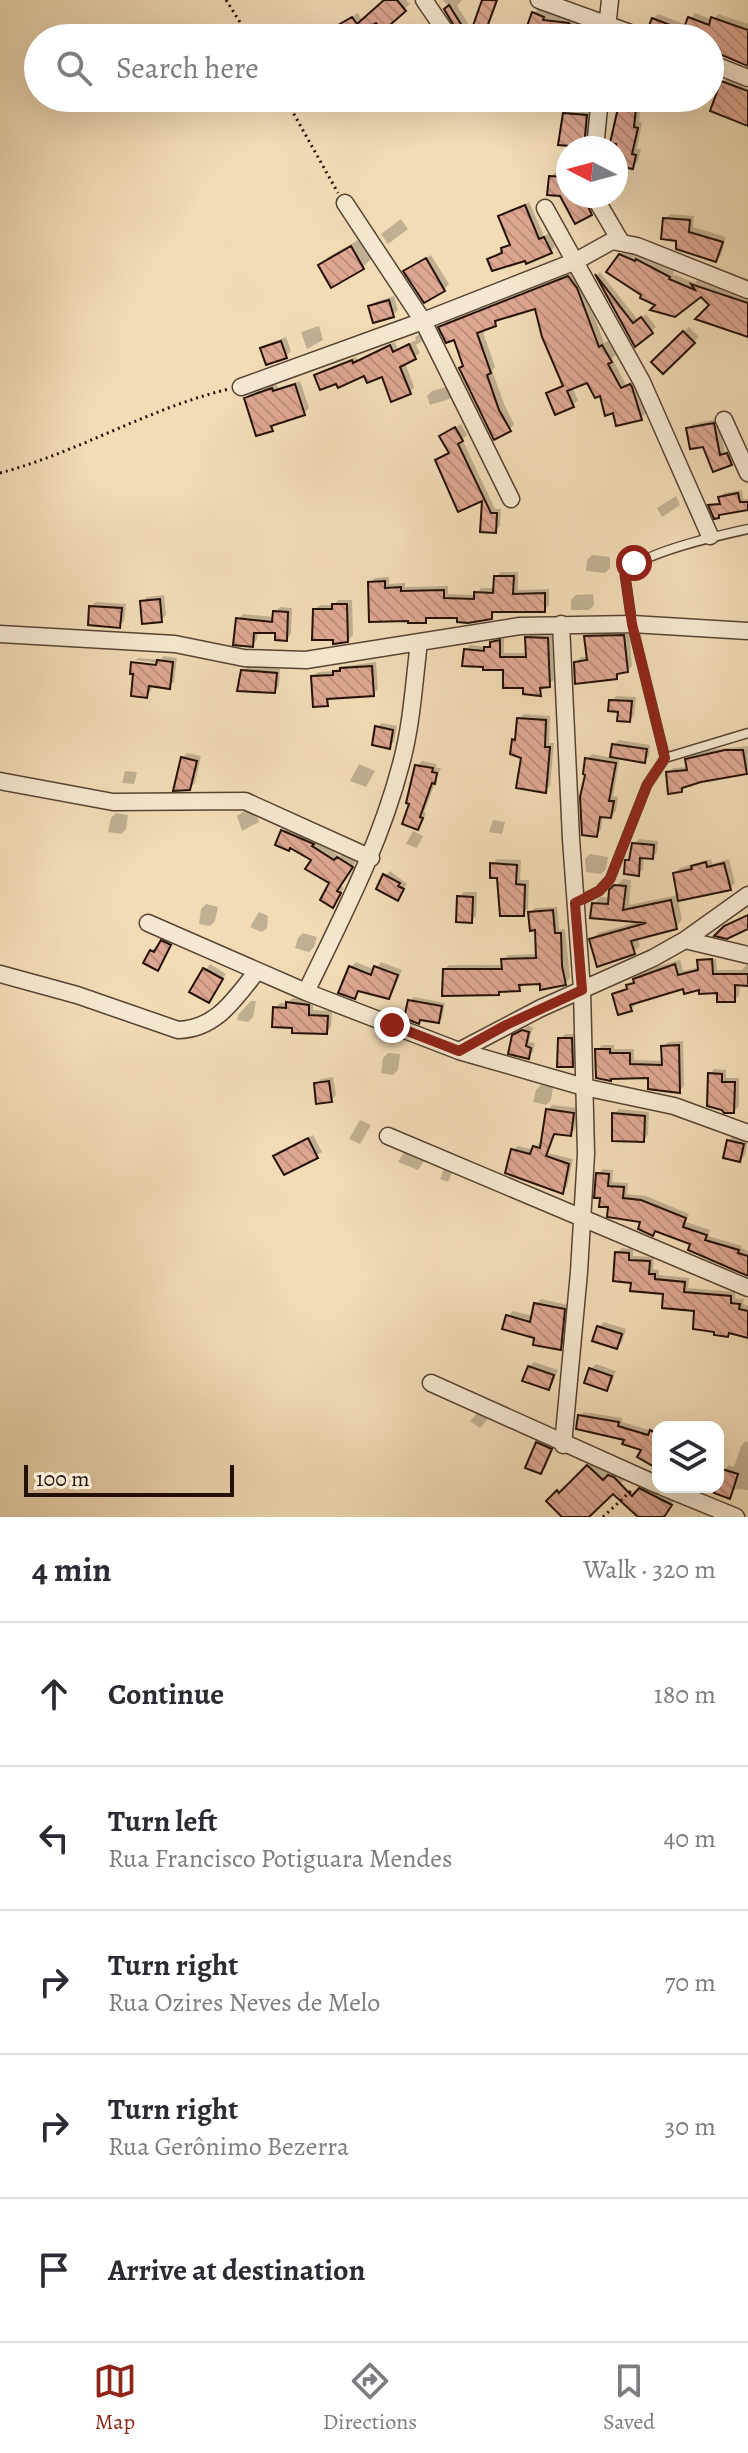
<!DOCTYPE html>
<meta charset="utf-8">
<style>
:root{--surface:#fff;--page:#f2f2f3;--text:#2b2b33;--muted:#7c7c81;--line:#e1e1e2;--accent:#8f2418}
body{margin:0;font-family:Alegreya,serif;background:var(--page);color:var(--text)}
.controls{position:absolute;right:24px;bottom:24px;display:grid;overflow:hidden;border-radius:16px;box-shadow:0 8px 32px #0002}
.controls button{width:72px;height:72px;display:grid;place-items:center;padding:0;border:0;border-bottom:2px solid var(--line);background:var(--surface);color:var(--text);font:40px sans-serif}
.compass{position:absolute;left:556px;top:136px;width:72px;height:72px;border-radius:50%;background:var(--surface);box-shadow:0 8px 32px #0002;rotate:276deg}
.scale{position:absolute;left:24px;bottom:20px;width:210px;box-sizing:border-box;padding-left:8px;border:4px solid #241006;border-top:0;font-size:22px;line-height:28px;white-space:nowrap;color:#241006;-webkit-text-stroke:6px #f6e8d0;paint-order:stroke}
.stop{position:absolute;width:24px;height:24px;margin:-18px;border:6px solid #8f2418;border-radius:50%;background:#fff}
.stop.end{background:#8f2418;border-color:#fff;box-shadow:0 2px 8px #0008}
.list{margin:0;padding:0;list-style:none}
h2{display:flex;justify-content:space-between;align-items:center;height:104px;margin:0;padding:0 32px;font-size:34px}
h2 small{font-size:26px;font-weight:400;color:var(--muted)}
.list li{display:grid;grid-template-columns:52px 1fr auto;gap:24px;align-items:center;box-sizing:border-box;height:144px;padding:0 32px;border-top:2px solid var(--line)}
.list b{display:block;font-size:30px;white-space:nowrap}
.list p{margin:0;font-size:26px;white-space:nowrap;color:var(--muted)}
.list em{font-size:26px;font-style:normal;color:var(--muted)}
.icon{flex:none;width:44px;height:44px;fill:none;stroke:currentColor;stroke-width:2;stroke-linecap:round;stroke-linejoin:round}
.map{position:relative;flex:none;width:748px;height:1517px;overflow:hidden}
.search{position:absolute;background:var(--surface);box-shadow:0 8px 32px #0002;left:24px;right:24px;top:24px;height:88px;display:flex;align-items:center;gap:20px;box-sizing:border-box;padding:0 28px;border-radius:44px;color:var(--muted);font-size:30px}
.sheet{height:824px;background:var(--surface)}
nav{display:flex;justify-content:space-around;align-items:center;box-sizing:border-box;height:112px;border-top:2px solid var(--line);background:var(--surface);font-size:22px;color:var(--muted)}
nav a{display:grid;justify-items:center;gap:4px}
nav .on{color:var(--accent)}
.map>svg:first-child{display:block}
</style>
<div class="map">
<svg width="748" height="1517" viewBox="0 0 748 1517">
<defs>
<pattern id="building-back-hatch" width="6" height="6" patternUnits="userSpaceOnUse" patternTransform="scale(2)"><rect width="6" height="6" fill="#dea791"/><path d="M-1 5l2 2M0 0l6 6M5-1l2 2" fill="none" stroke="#be8f7c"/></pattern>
</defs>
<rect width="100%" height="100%" fill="#f1dcb6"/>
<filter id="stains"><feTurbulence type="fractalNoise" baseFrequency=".0025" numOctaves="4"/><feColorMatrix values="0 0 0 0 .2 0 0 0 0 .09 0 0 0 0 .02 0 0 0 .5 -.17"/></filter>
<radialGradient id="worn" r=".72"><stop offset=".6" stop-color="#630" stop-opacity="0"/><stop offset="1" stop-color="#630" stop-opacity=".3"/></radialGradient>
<path fill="#0003" d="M386,0h20l4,4 -27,24 -7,-8 -28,17 -2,-16 12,-8 4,8z
M442,0h20l-5,6 16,25 11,-31h14l-14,38h-22l-13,-32z
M539,8l61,20 -1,10h-58l-7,-25z
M695,13l18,7 5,-6 30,10v41l-38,-16v-11h-34l-23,-19 5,-5 29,11z
M429,24l8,14h-32z
M728,77l16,7 -1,3 5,1v34l-25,-40z
M566,98h27l-5,42 -5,5 -19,-18z
M615,98h26l-2,24h3l-5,27h4l-3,12 -6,6 -16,-3v-16h-3l7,-41z
M556,172l12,1v23h22l6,12 -5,5 -15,9 -25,-45z
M529,202l15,34 5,-3 6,14 -5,4 -60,8 21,-16 -10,-26z
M670,214l24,2 -1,11 33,10 -5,18 -5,5 -37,-21 -14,-20z
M401,219l7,10 -20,15 -7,-10z
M360,239l11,20 -8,8 -31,18 -11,-20 7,-8z
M625,250l16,7 2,-2 31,16 -1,3 22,9 2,-3 51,17v38l-37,-30 -9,-11 -44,10 -38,-49z
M431,255l18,29 -5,5 -33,-22z
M574,272l8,11 22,60 4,-2 8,14 -4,3 14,27 10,-4 10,32 -5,5 -26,-7 -27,-31 -16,7 6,13 -5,5 -25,-11 16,-10 -28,-78 -36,13 -5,5 -13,5 13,38 -3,3 12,34 10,20 -4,5 -45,-64 -10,-28 -14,-10 5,-5z
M600,272l38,48 8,-6 10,13 -20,17 -39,-69z
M394,296l4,14 -5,5 -23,-8 5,-5z
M319,326l4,14 -16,9 -6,-17z
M689,327l10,10 -36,34 -9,-9z
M420,334l3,7 -7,4 4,8 -15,10 9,24 -4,5 -27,-18 -66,1 4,-4 35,-14 2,3 37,-18 3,7 18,-9 -1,-3z
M286,337l5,14 -5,5 -24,-8 5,-4z
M300,381l9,27 -5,5 -29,9 -3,7 -26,-31 5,-4 25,-10 2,4z
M450,386l4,8 -5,5 -19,6 -3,-9 5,-5z
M718,419l7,33 7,-3 4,10 -5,4 -43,-34 5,-5z
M461,424l6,11 -5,4 33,70h6l-1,17 -5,5h-13l2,-34 -25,12 -21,-49 12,-8 -8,-15z
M742,490l1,9h5v9l-26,5 -4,3 -7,-10 10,-5 -1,-4 4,-4z
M676,496l4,9 -18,12 -5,-9z
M592,555l18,2v11l-5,5 -19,-2 1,-11z
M501,572h17v18l31,-1v16l-5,5h-48l-5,7 -61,-1 -5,5 -55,-38 5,-5 14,-1v7l16,-1v4l43,-1v8l28,1 5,-7h15v-11z
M593,594l1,11 -5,5h-18v-10l5,-5z
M164,595l2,20 -5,5 -19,-18 5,-5z
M338,600h14l1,35 -5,5 -33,-31 5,-4h14z
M96,602l30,2 -2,17 -5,5 -28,-20z
M280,607l12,1 -1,26 -5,5 -9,-8h-19l-1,9 -5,5 -14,-26 5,-5 31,3 1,-5z
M629,631l3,35 -5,4 -5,1 -6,6 -40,-15 5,-5h8l-3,-20 5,-5z
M532,633l20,1 2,46 -9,6 -5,7 -15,-7 -20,-18 -40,-18 5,-5 17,2 10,-9 7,-1v16h24l-1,-15z
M164,656l13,2 -3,24 -5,4 -17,-1 -1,6 -5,5 -13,-34 33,6 1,-4 -31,-4 2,-2 22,2z
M376,662l2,27 -5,5 -42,3 -4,7 -14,-27 5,-5 17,-1 5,-4z
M248,666l32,3 -1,17 -4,5 -32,-20z
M616,696l20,1 -2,18 -4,5 -19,-19z
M524,714l26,2 -1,27h5l-4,43 -5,5 -31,-51 3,-3 2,-18z
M382,723l15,3 -3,16 -5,5 -12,-20z
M619,740l31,5 -1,11 -5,5 -24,-4 -7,39 5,1 -2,14 -5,5 -8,-1 -2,15 -5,5 -9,-76 5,-5 20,4 2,-13z
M748,746v23l-2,3 -46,9 -14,5 -5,5 -13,-18 5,-5 15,-1 -1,-7 5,-5 16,-5z
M187,753l14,3 -6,27 -5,5 -8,-30z
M422,761l15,3 -1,4h5l-17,44 2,1 -4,10 -5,5 -6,-25 6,-37z
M359,764l16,7 -9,16 -16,-6z
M125,771l12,1 -3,12 -12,-1z
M249,808l6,3 4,11 -17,9 -5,-15z
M116,813l12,2 -2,14 -5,5 -13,-2 3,-14z
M493,820l12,2 -3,12 -13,-2z
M288,826l52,30 3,-3 13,8 -15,25 3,2 -11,17 -2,-22 -18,-23 -22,-14 -13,-2z
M413,831l10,5 -6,12 -11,-4z
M639,839l19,2 -1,11 -5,5 -8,-1 -1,13 -5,5 -11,-14 4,-4 3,-12z
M590,854l18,3 -2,12 -5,5 -15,-2 -1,-13z
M497,859l24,1 -1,20h9l-1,29 -5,5 -31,-50z
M711,859l1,5 17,-5 6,24 -5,5 -52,11 4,21 -6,7 -39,10 3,9 -7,6 -41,-12 6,-7 43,-12 -47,-17 6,-7 10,1 1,-7 12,-12 8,1 -2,25 49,-10 -3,-22 5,-5z
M390,871l17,13 -10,14 -12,-22z
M464,892h13l-1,24 -5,5 -12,-24z
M206,904l12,3 -3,14 -5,5 -11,-2 2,-15z
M557,907l2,23 6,-1 5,49 -5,5 -41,1 -5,5 -74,-20 4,-4h54v-5l5,-5 30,-1 -1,-26 -7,-15 5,-5z
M259,912l9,4 -1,12 -5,4 -12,-5z
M303,933l14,4 -3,10 -5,5 -14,-4 3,-10z
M167,937l8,3 -18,29 -5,-18 4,-5 3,2z
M704,958l12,1 1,11h25l6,-7v22l-8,-2 -1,12 -4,5 -16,-9 -35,-4 -49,14 1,3 -5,5 -17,-15 15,-7 11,-13 19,-8 21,-6 3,11 17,-4v-5z
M356,962l19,8 6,-8 21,8 -9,22 -5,5 -28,-7 -5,7 -4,-30z
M210,964l16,10 -17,27 -17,-10z
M414,997l31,6 -3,15 -4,3 -16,-3 -3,3 -9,-20z
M293,998l20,3v9l19,1 -1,16 -5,5 -32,-6 -19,-18 5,-5h7z
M251,1001h5l-3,16 -5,5 -11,-2 1,-5z
M528,1026l5,1 -4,15 6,1 -2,9 -5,4 -14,-20z
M565,1034h11l1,26 -5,5 -12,-26z
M683,1041l1,45 -5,5 -82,-41 5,-5h12v4h20v11l30,1 -1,-14 5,-5z
M388,1053l12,1 -2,16 -5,5 -12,-2 2,-15z
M714,1069l12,1v8h13v28l-5,5 -24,-37z
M333,1077l3,18 -5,5 -15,-16 5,-5z
M541,1085l12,3 -2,12 -5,5 -13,-3 3,-12z
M552,1105l26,3 -3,21 -5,5 -14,-2 -6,17 -13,-4 3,-3 3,1 5,-33z
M619,1109l30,3 -1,23 -5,5 -29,-26z
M360,1120l11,5 -11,19 -11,-5z
M313,1135l9,17 -37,21 -10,-17z
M733,1136l15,3 -3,16 -5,5 -12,-19z
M518,1146l55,13 -6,28 -5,5 -49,-42z
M406,1149l20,9 -8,12 -20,-8z
M444,1169l8,4 -4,9 -8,-3z
M603,1169l10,1 -1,12 16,1 -1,11 19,2 43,18 -3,8 24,8 -2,6 34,10 -1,2 7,3v24l-55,-32 -36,-14 -4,5 -11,-13 -32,-16 -12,-31z
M622,1248l11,1v7l21,1 -1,12 6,1v5l30,3 -1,10 47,4v6l9,1 -1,5 5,2v30l-18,-4 -2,3 -31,-26 -32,-17 -32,-11 -16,-28z
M541,1299l27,6 -3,38 -5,5 -24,-11 -28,-21 5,-5 20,5 3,-12z
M604,1322l22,7 -4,13 -5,5 -18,-20z
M534,1362l24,8 -5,13 -5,5 -19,-21z
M596,1364l20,7 -5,13 -5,5 -15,-20z
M480,1410l11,5 -11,13 -10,-7z
M584,1412l38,6v4l30,9 6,-3v38l-14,-18 -64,-32z
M543,1439l12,5 -9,23 -5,5 -3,-29z
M746,1441l2,1v48l-13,-1 -6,7 -5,-26 5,-5 5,2 7,-21z
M595,1460l16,15 5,-5 10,8 -39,39h-22l-16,-16 15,-15 3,2z
M645,1485l30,14 -12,18h-23l-15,-15 10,-12 3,2z"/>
<path fill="url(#building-back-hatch)" stroke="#241006" stroke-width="2" d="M384,0h13l9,11 -23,20 -7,-8 -25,15h-5l-8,-13 14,-8 5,7z
M482,0h15l-14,38h-22l-17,-29 5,-4 20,32z
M532,12l12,5 -1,3 26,3 2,3 25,6 -1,6h-55l-15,-6z
M688,17l21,8 2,-8 37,13v36l-38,-16v-12h-39l-23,-10 4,-10 31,12z
M721,81l27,10v35l-38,-15z
M613,98h24l-3,29 4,1 -6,26 4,1 -3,14 -17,-3v-22l-6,-1 8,-35h-5z
M563,113l24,2 -3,32 -26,-2z
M549,176l19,1v19h15l9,19 -17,9 -15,-28 -13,-1z
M525,205l14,34 5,-2 8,16 -26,11 -1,-3 -33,10 -5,-12 15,-6 -1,-5 9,-3 -12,-29z
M663,218l27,2 -1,12 34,10 -7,20 -40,-13v-8l-15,-2z
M351,246l13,23 -33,19 -13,-23z
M619,254l16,7 1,-2 34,18 -1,2 26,11 -4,-6 57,19v34l-53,-18 14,-14 -8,-8 -26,20 -25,-7 5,-5 -15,-7 1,-3 -35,-23z
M426,258l19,33 -21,12 -21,-32z
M595,274l38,49 8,-6 12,16 -18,14z
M568,276l9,12 22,59 3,-2 10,17 -4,2 13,24 9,-4 2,3 10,33 -26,6 -3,-13 -8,3 -5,-20 -5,2 -8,-15 -20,8 7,16 -19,8 -9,-22 17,-7 -21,-49 -7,-28 -40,12 1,5 -19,7 14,40 -4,2 12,35 12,21 -17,9 -35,-72 4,-2 -9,-26 -8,3 -8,-16z
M389,300l5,17 -21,6 -5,-17z
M683,331l12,12 -32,31 -12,-12z
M281,341l6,17 -21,7 -6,-17z
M409,344l7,15 -16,8 11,27 -20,8 -9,-25 -15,6 -3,-7 -26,12 -2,-4 -16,6 -6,-15 38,-15 1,3 37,-18 3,7z
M295,384l10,31 -34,11 2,5 -17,5 -12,-38 28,-10 1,3z
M714,423l6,32 7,-2 5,12 -19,7 -10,-25 -13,2 -4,-21z
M455,427l8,14 -5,3 33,69h6l-1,20 -16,-1 2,-31 -24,11 -23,-52 14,-7 -10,-17z
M738,493l2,9h8v8l-29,5v3l-5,1 -6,-14 12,-1 -2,-7z
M494,576h20l-1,18 32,-1v19h-53v7l-24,4 -11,-1v-4h-31v5h-18v-2l-39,1 -1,-40 17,-1v7l16,-1v4l43,-1v8l30,1v-7l19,1z
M160,599l2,23 -20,2 -2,-23z
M332,604h15l1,38 -15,2v-4h-21l1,-31h19z
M89,606l33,2 -2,20 -32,-3z
M273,611l15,1 -1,29 -12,-1v-7h-21l-1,14 -20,-2 3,-27 36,4z
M624,635l4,37 -11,2v5l-42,5 -1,-22 13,-2 -3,-24z
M525,637l23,1 2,49 -10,1 1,8 -18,-2v-6h-20v-18h-20v-3l-21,-1 2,-17 20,2v-4h6v-5l10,-2v17h26z
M157,660l16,2 -3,27 -21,-3 -2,12 -16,-2 2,-22h-3l1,-12 25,3z
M372,666l2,30 -47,3 1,7 -15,1 -2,-31 22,-1v-4h7v-3z
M241,670l36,3 -2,20 -38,-2z
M609,700l23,1 -2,21 -13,-1 1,-9 -10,-1z
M517,718l29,2 -1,27h5l-4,46 -30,-5 5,-30 -11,-4 2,-15 3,1z
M375,726l18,4 -3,19 -18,-4z
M612,744l35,5 -2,14 -35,-6z
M725,750h18l4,24 -46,8 -19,6v4l-14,2 -2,-22 21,-2 -2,-11z
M181,757l16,4 -7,29 -17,1z
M585,758l31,5 -7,38h5l-3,17 -11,-1 -3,20 -15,-2 -2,-38 5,-22 -2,-1z
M415,765l18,3 -1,4 5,1 -2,11 -3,-1 -12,34 3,1 -5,12 -16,-6 7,-20 -3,-1z
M281,830l33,14 -2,2 22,14 3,-3 16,10 -16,24 4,2 -8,15 -13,-8 9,-17 -24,-14 6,-9 -21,-12 -1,3 -14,-6z
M632,843l22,2 -1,14 -13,-1 -1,18 -15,-2 1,-14h4z
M706,862l1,5 17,-4 7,27 -53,11 -5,-28 19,-4 -1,-3z
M490,863l27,2 -1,19 9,1 -1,31h-24l-3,-38h-7z
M383,874l17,9 -2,3 6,3 -6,12 -22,-12z
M614,885l12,1 -3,24 48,-10 6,29 -46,12 4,13 -38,13 -8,-28 57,-16 -56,-5 2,-15 16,1 1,-14z
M457,896l16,1 -1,26 -16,-1z
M553,910l2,23h6l1,33 4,19 -26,5v-6l-21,1 1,6 -21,1v3l-57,1 1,-27h59l-1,-10 35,-1 -1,-28 -5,1 -2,-19z
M748,915v14l-21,10 -13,-3 10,-10z
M161,940l10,5 -13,26 -15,-8 7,-13 4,2z
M712,959l1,15h35v12l-13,-1v17h-18v-9l-18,1v-4l-15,4 -1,-5 -53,16 2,6 -14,4 -6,-21 15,-5 -1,-4 8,-2 -1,-4 42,-15 3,11 20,-5 -1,-10z
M349,966l22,9 3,-9 24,9 -9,24 -31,-8 -3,8 -17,-6z
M203,968l20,11 -14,24 -20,-11z
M408,1000l34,6 -3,17 -19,-3 -1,4 -15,-6z
M286,1002l23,3v10l19,1 -1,18 -35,-1v-5l-20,-1 1,-20 13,1z
M522,1030l7,2 -3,14 5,2 -2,11 -21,-5 4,-19z
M558,1038h14l1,29h-16z
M679,1045l1,48 -32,-4v-11l-37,1v2l-15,-3 -1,-29h15v4h20v11l32,1 -1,-19z
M708,1073l14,1v8h13l-1,31h-10l-2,-3 -15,-4z
M329,1081l3,21 -16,2 -2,-21z
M546,1109l28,4 -3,23 -17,-2 -8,22 23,8 -6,30 -58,-21 6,-24 19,5 3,-8 7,2z
M612,1113l33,3 -1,26 -32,-1z
M308,1138l10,20 -34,17 -11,-19z
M727,1140l17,4 -4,18 -17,-4z
M596,1173l13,1 -1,12 16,1 -1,11 18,2 45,18 -3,9 24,8 -2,5 34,10 -1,3 10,3v20l-60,-26 2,-6 -35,-13 -2,5 -15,-7 2,-7 -33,-5 1,-10h-9l1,-9h-6z
M615,1252l14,1v7l21,1 -1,13h6v5l30,3 -1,10 47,4v7l9,1 -1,5 9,2v27l-19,-5 -1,4 -14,-2v-3l-21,-3 1,-18 -32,-3 1,-14 -33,-3 1,-8 -18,-2z
M534,1303l31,6 -4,41 -28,-5 1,-7 -32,-9 4,-14 24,7z
M597,1326l25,8 -5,15 -25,-8z
M528,1366l26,9 -5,15 -27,-9z
M589,1368l23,8 -5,15 -23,-8z
M578,1415l41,7 -1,4 30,9 2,-5 8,4v35l-21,-12 4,-7 -19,-6 2,-4 -48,-11z
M536,1442l16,7 -11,25 -16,-6z
M587,1465l16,15 5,-5 6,2 18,19 7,-8 33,17 -8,12h-26l-25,-23 -24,23h-27l-16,-16 11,-11 2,3z
M722,1469l16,5 -8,25 -16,-6z"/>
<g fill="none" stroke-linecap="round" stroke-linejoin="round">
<g stroke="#574332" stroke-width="11">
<path id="service" d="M665,758l-33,-134 -7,-49c8,-21 100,-41 123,-46
M575,903l24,-12 11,-12 37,-94 18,-27 83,-25"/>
</g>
<g stroke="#574332" stroke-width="19">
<path id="minor" d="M424,0l26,38
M539,0l105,38
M606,38l4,-38
M710,63l38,15
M595,148l5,-50
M594,196l27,46
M345,203l78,118 88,178
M545,208l97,174 68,154
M241,387l182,-66 153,-60 36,-20 25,5 111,44
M724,420l24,53
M561,624l10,215 11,151 4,164 -7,118 -16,173
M0,634l175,10 69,14 62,2 214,-34 112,-2 116,7
M0,781l113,21 132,-1 126,57
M148,923l158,69 153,59 125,36 90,19 74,27
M685,940l63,15
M0,974l77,21 101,35c38,-1 57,-31 79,-59
M306,992c36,-75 74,-147 95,-228 11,-40 13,-82 18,-122
M459,1051l82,-43 112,-50 32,-18 63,-45
M388,1136l360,152
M431,1383l227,102
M663,1487l73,30"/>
</g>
<path stroke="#241006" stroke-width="3" stroke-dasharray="2 4" stroke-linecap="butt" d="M226,0l24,38
M285,98l53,95
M0,473c79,-21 149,-65 229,-84
M603,1517l29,-27"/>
<use href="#service" stroke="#f6e8d0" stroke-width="8"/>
<use href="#minor" stroke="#f6e8d0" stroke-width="16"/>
</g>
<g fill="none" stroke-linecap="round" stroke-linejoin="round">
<path stroke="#8f2418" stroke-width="10" d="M392,1025l67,26 47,-26 76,-35 -7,-87 24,-12 11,-12 37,-94 18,-27 -33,-134 -7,-49 9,-12"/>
</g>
<rect width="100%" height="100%" filter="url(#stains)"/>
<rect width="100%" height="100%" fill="url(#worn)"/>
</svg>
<div class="controls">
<button><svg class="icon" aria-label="layers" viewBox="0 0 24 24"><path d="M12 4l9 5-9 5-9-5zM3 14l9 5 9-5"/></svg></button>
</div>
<svg class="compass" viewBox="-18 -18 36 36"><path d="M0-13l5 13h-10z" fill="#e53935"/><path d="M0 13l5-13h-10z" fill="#7c7c81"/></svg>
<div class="scale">100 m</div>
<div class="stop" style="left:634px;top:563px"></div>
<div class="stop end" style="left:392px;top:1025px"></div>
<div class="search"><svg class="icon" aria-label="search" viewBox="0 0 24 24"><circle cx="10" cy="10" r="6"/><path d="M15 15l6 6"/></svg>Search here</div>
</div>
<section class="sheet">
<h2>4 min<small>Walk · 320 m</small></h2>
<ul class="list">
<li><svg class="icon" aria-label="ahead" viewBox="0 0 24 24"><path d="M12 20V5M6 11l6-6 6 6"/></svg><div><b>Continue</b></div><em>180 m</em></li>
<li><svg class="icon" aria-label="left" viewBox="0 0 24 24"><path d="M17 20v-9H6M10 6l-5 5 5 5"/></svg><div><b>Turn left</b><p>Rua Francisco Potiguara Mendes</p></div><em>40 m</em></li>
<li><svg class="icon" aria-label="right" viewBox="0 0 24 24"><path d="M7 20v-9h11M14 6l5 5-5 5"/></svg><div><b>Turn right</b><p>Rua Ozires Neves de Melo</p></div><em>70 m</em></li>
<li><svg class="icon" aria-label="right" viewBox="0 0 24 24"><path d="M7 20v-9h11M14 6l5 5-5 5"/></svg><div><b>Turn right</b><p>Rua Gerônimo Bezerra</p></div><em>30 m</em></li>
<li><svg class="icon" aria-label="arrive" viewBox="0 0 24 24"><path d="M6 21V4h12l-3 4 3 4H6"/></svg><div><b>Arrive at destination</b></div></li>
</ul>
</section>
<nav>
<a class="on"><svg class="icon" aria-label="map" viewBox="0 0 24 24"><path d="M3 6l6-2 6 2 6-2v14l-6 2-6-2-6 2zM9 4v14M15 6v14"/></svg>Map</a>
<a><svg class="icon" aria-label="directions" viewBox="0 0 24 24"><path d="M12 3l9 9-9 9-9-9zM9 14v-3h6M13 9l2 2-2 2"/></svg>Directions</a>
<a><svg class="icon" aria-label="saved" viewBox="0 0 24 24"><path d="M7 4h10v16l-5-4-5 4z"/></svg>Saved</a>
</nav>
